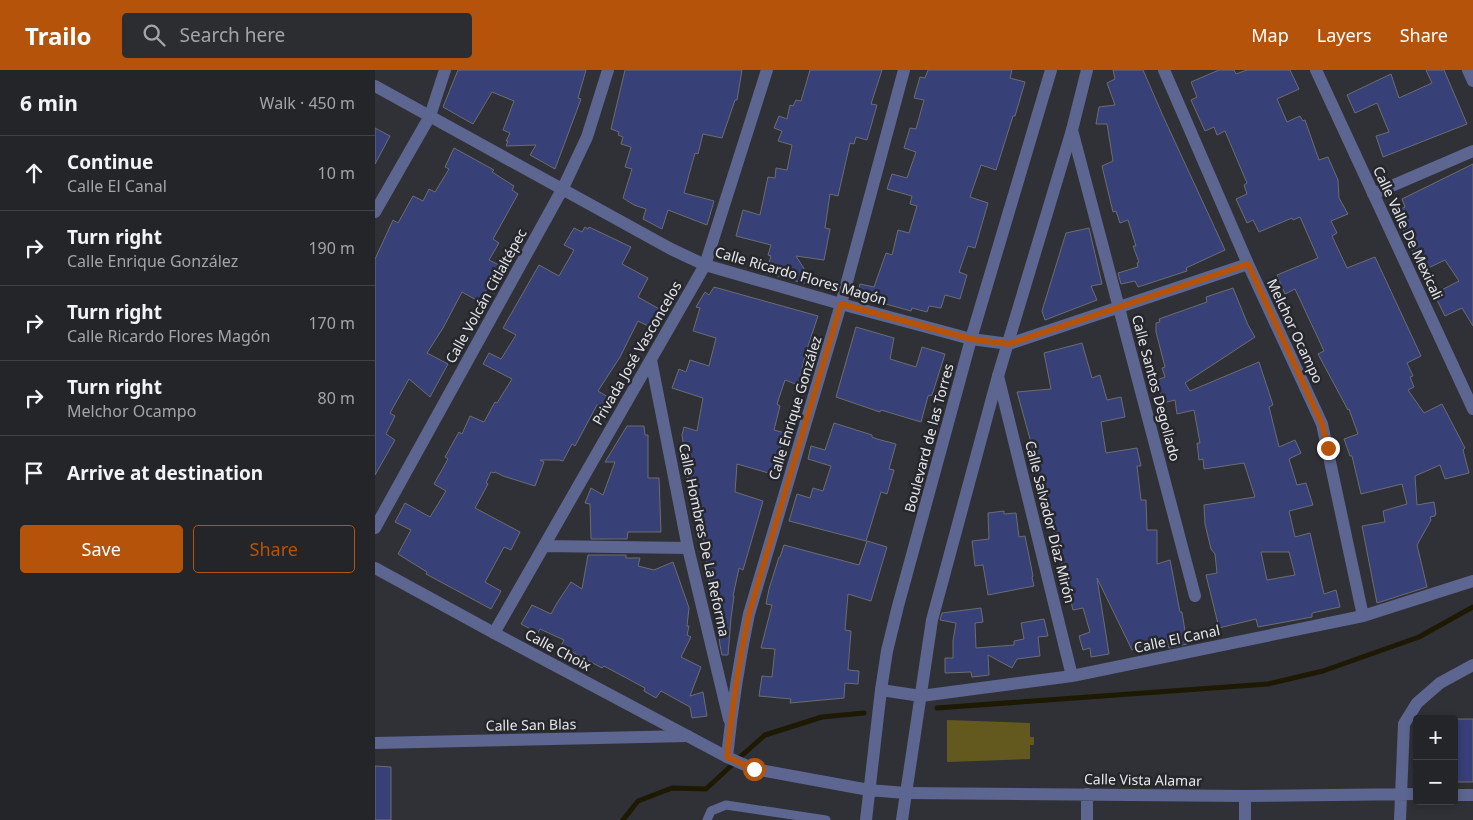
<!DOCTYPE html>
<meta charset="utf-8">
<style>
:root{--surface:#242529;--page:#2c2d31;--text:#f1f3f6;--muted:#a3a5a8;--line:#414246;--accent:#b45309}
body{margin:0;font-family:"Noto Sans",sans-serif;background:var(--page);color:var(--text)}
.controls{position:absolute;right:15px;bottom:15px;display:grid;overflow:hidden;border-radius:5px;box-shadow:0 2px 8px #0003}
.controls button{width:45px;height:45px;display:grid;place-items:center;padding:0;border:0;border-bottom:1px solid var(--line);background:var(--surface);color:var(--text);font:25px sans-serif}
.stop{position:absolute;width:15px;height:15px;margin:-11px;border:4px solid #b45309;border-radius:50%;background:#fff}
.stop.end{background:#b45309;border-color:#fff;box-shadow:0 1px 5px #0008}
.list{margin:0;padding:0;list-style:none}
h2{display:flex;justify-content:space-between;align-items:center;height:65px;margin:0;padding:0 20px;font-size:21px}
h2 small{font-size:16px;font-weight:400;color:var(--muted)}
.list li{display:grid;grid-template-columns:32px 1fr auto;gap:15px;align-items:center;box-sizing:border-box;height:75px;padding:0 20px;border-top:1px solid var(--line)}
.list b{display:block;font-size:19px;white-space:nowrap}
.list p{margin:0;font-size:16px;white-space:nowrap;color:var(--muted)}
.list em{font-size:16px;font-style:normal;color:var(--muted)}
.actions{display:flex;gap:10px;padding:15px 20px}
.actions a{flex:1;padding:11px 0;border:1px solid var(--accent);border-radius:5px;text-align:center;font-size:18px;color:var(--accent)}
.actions .main{background:var(--accent);color:#fff}
.icon{flex:none;width:28px;height:28px;fill:none;stroke:currentColor;stroke-width:2;stroke-linecap:round;stroke-linejoin:round}
.map{position:relative;flex:none;width:1098px;height:750px;overflow:hidden}
header{display:flex;align-items:center;gap:30px;box-sizing:border-box;height:70px;padding:0 25px;background:var(--accent);color:#fff}
header strong{font-size:24px}
nav{display:flex;gap:28px;margin-inline-start:auto;font-size:18px}
.search{width:350px;height:45px;background:var(--page);display:flex;align-items:center;gap:12px;box-sizing:border-box;padding:0 18px;border-radius:5px;color:var(--muted);font-size:19px}
main{display:flex}
aside{flex:1;background:var(--surface)}
.map>svg:first-child{display:block}
</style>
<header>
<strong>Trailo</strong>
<div class="search"><svg class="icon" aria-label="search" viewBox="0 0 24 24"><circle cx="10" cy="10" r="6"/><path d="M15 15l6 6"/></svg>Search here</div>
<nav><a>Map</a><a>Layers</a><a>Share</a></nav>
</header>
<main>
<aside>
<h2>6 min<small>Walk · 450 m</small></h2>
<ul class="list">
<li><svg class="icon" aria-label="ahead" viewBox="0 0 24 24"><path d="M12 20V5M6 11l6-6 6 6"/></svg><div><b>Continue</b><p>Calle El Canal</p></div><em>10 m</em></li>
<li><svg class="icon" aria-label="right" viewBox="0 0 24 24"><path d="M7 20v-9h11M14 6l5 5-5 5"/></svg><div><b>Turn right</b><p>Calle Enrique González</p></div><em>190 m</em></li>
<li><svg class="icon" aria-label="right" viewBox="0 0 24 24"><path d="M7 20v-9h11M14 6l5 5-5 5"/></svg><div><b>Turn right</b><p>Calle Ricardo Flores Magón</p></div><em>170 m</em></li>
<li><svg class="icon" aria-label="right" viewBox="0 0 24 24"><path d="M7 20v-9h11M14 6l5 5-5 5"/></svg><div><b>Turn right</b><p>Melchor Ocampo</p></div><em>80 m</em></li>
<li><svg class="icon" aria-label="arrive" viewBox="0 0 24 24"><path d="M6 21V4h12l-3 4 3 4H6"/></svg><div><b>Arrive at destination</b></div></li>
</ul>
<div class="actions"><a class="main">Save</a><a>Share</a></div>
</aside>
<div class="map">
<svg width="1098" height="750" viewBox="0 0 1098 750">
<rect width="100%" height="100%" fill="#303137"/>
<path fill="#63591f" d="M572,650l83,3v14h4v8h-4v14l-83,3z"/>
<g fill="none" stroke-linecap="round" stroke-linejoin="round">
<path stroke="#1d1903" stroke-width="5" d="M562,638l331,-24 55,-13 96,-34 54,-30
M364,688l26,-23 57,-18 42,-4
M248,750l15,-19 34,-13 34,1 27,-25"/>
</g>
<path fill="#374077" stroke="#6b6d73" fill-rule="evenodd" d="M83,0h128l-8,28 3,1 -26,70 -25,-14 6,-10 -30,1 2,-5h-2l4,-8 -7,-3 11,-29 -22,-9 -19,32 -30,-17z
M250,0h117l-5,30h-2l-13,38 -19,-4 -5,20 -3,-1 -11,40 30,8 -7,24 -39,-15 -6,19 -19,-10 3,-10 -12,-4 -11,-7 9,-29 -7,-2 6,-20 -10,-3 2,-7 -5,-2 1,-3 -8,-3z
M435,0h72l-11,34 6,1 -10,35 -11,-3 -2,7 -4,-1 -12,53 -8,-2 -5,34 5,1 -6,31 -28,-4 19,30 -49,-13 5,-17 -3,-1 3,-10 -35,-9 7,-26 17,5 8,-38 7,1 1,-10 11,2 5,-25 -14,-4 4,-10 -8,-3 5,-12 8,3 3,-14 3,1 3,-6 5,1z
M553,0h84l-2,8 15,4 -10,34h-2l-17,54 -15,-5 -11,32 18,6 -13,45 -7,-2 -9,26 8,3 -7,24 -15,-4 -4,13 -12,-2 -2,6 -15,-4 -1,3 -54,-15 3,-12 14,3 12,-34 6,2 6,-25 11,3 8,-27 -7,-2 2,-8 -25,-7 5,-15 15,4 9,-26 -12,-4 6,-20 6,1 8,-29 -10,-2 6,-21 5,1z
M738,0h30l20,46 62,134 -39,18 1,3 -49,16 -3,-6 -14,3 -3,-11 20,-6 -1,-4 2,-1 -6,-16h3l-8,-26 -8,3 -4,-12 -3,1 -11,-46 11,-5 -6,-37h-11l3,-17 16,-2 -8,-22 8,-4z
M844,0h15l2,4 11,-4h43l9,19 -22,10 10,23 13,-6 3,5 2,-1 14,40 9,-3 10,23 1,18 9,16 -17,7 6,12 -5,3 15,32 28,-11 46,99 -14,7 6,13 -3,1 4,10 -6,3 16,23 18,-9 23,44 -2,2 6,23 -24,6 -5,-14 -25,11 2,29 17,-3 2,12h-1v2l-5,1 1,3 -14,25 10,42 -50,16 -15,-77 23,-4 -2,-11 24,-7 -5,-20 -41,10 -9,-38h-2l-6,-17 14,-5 -9,-25 -1,1 -30,-56 6,-3 -29,-62 -10,5 -8,-19 41,-17 -18,-41 -7,3 -1,-2 -33,14 -6,-12 -6,3 -11,-24 11,-5 -3,-9 3,-2 -22,-52 -8,4 -3,-8 -9,4 -14,-31 6,-3 -6,-15z
M1051,0h18l23,54 -84,33 -7,-21 13,-4 -12,-29 -22,10 -8,-18 44,-21 8,24 33,-15z
M0,58l15,8 -15,28z
M79,78l40,22 -2,2 22,14 -2,4 6,4 -25,45 6,4 -10,17 10,5 -19,37 -18,-10 -19,36 -16,25 21,11 -18,33 -21,-18 -19,34 5,3 -9,18 9,6 -20,35v-216l18,-39 5,3 15,-27 10,5 6,-12 6,3 14,-23 -4,-2z
M1098,94v162l-11,-18 -17,8 -11,-22 25,-13 -14,-21 -21,10 -7,-14 -2,1 -14,-32 5,-2 -7,-13 6,-3 -3,-8z
M210,157l3,2 1,-2 42,20 -9,17 26,14 -10,19 23,13 -9,16 -1,-1 -1,2 -12,-6 -18,36 -22,34 10,6 -7,11 -4,-3 -22,41 -3,-2 -9,17 -4,-1h-19l4,2 -9,24 -32,-10 -8,-4 -1,1 -3,-1 -5,11 2,1 -13,24 45,24 -9,18 -7,-3 -19,35 16,9 -10,18 -65,-35 1,-2 -29,-18 13,-24 -16,-8 10,-19 25,14 16,-26 -12,-7 14,-25 -3,-2 14,-25 3,2 8,-18 14,6 11,-20 2,1 15,-24 -29,-15 6,-11 12,6 15,-24 -13,-7 36,-63 20,11 15,-26 -10,-5 10,-17 8,4z
M714,158l13,56 -11,2 6,14 -52,20 -3,-9 24,-78z
M339,217l104,29 -12,36 -8,33 -13,-5 -8,24 3,2 -6,24 11,3 -13,41 -35,-10 -2,28 28,9 -20,69 -4,-2 -6,28h1l-3,22 -3,37h-6l-2,-10 -3,-28h-2l-3,-16 7,-16 -7,13 -11,-75h-2l-3,-26h-3l-6,-21 4,-16h-3l3,-10 -7,-2 -2,-13 2,-8 13,4 6,-33 -31,-10 7,-19 7,3 4,-12 19,6 7,-28 -23,-7 7,-23 -4,-1 9,-15 4,3z
M858,218l15,37 7,12 -70,46 5,8 69,-29 14,43 -4,2 10,40 16,-7 6,13 -12,6 8,26 9,-2 7,22 -24,6 6,26 15,-4 14,61 12,-4 4,17 -28,6v4l-54,10 -2,-8 -37,9 -13,-53 11,-2 -2,-19 -4,-5 -6,-25 -1,-19 51,-8 -11,-34 -40,6 -1,-10 -4,1 -2,-17h3l-6,-33 -17,4 -2,-14 -12,3 -6,-23 8,-3 -3,-9 3,-1 -9,-35v-9l4,-1 -1,-3 48,-17 -1,-5zM886,482h28l6,23 -28,5z
M481,257l38,11 -4,21 26,8 6,-20 23,7 -13,41 -4,1 -7,26 -40,-12 -1,2 -44,-15z
M707,273l10,35 8,-3 7,25 14,-3 4,20 -24,5 5,31 31,-5 4,18h-4l4,34h5l1,30h10v34l13,-4 10,52h2l5,32 -18,4 -2,-8 -17,1 -18,9 -35,-72 12,76 -18,3 -1,-9 -7,2 -4,-14 11,-4 -7,-24 -10,2 -31,-128 -25,-90 34,-3 -7,-36z
M459,353l38,12v2l5,2 19,5 -7,25 5,1 -7,24 -6,-2 -15,49 -77,-20 8,-27 13,4 3,-10 10,3 8,-25 -23,-7 3,-13 14,4z
M252,356h17l1,9h3v43h11l2,54h-33l-1,7h-36l-1,-35 -5,-1 6,-15 12,7 12,-33h-10z
M629,441v3l12,-1 3,24 6,-1 8,40 -1,1 2,9 -46,9 -5,-30 -8,1 -3,-25 17,-2 -1,-26z
M492,471l20,6 -16,54 -23,-7 -3,36 6,1 -3,39 11,1 -1,13 -13,-1 -1,15 -54,5 1,-4 -32,-3 3,-20 10,1 3,-28 -14,-1 11,-43 -6,-1 3,-15 10,-32h1l4,-12 75,20z
M213,485h38v3h14l-2,8 16,4 19,-8 16,46 -2,18h2l-2,9 4,2 -10,20 20,10 -11,29 13,-4 4,24 -15,2 -2,-11 -29,-16 -5,7 -12,-7 1,-3 -41,-22 -2,2 -41,-22 3,-6 -24,-11 -2,4 -17,-9 11,-19 19,9 6,-11 14,-21 11,7z
M606,538l2,14 -8,1 1,25 38,-3v-4l10,-2 -3,-16 23,-4 4,17 -10,1 2,19 -23,3 -5,9 -24,-13 1,20 -17,2 -1,-5 -26,1v-15h8v-17l3,-18 -16,-3 2,-7z
M1079,649h19v63h-19z
M0,696l16,1v53h-16z"/>
<g fill="none" stroke-linecap="round" stroke-linejoin="round">
<path stroke="#5c6691" stroke-width="9" d="M332,750l4,-9 15,-6 100,15"/>
<path stroke="#5c6691" stroke-width="12" d="M789,0l84,194 74,160 41,192
M941,0l157,339
M1093,0l5,11
M0,16l296,163 34,16 136,39 130,35 38,5 239,-80
M697,60l123,466
M998,124l100,-43
M0,142l55,-96 15,-46
M276,290l37,188 41,171
M623,306l74,300
M0,458l188,-340 24,-51 21,-67
M169,476l144,2
M119,563l211,-368 62,-195
M506,620l40,6 151,-20 291,-60 110,-35
M0,673l313,-7
M352,687c5,-48 12,-96 22,-143l92,-310 63,-234
M530,723l340,3 172,-2
M712,724v26
M1079,725h19
M870,750v-24
M1025,750l4,-96 13,-21 23,-20 33,-18"/>
<path stroke="#5c6691" stroke-width="12" d="M0,498l119,65 233,124 27,12 115,21 36,3
M491,750l15,-130 6,-39 11,-45 73,-267 80,-269
M527,750l30,-200 66,-244 74,-246 15,-60"/>
</g>
<g fill="none" stroke-linecap="round" stroke-linejoin="round">
<path stroke="#b45309" stroke-width="6" d="M379,699l-27,-12c5,-48 12,-96 22,-143l92,-310 130,35 38,5 239,-80 74,160 6,24"/>
</g>
<g text-anchor="middle" stroke-width="5" stroke-linejoin="round" paint-order="stroke">
<g font-size="14" fill="#e7e8eb" stroke="#26272d">
<text transform="translate(1033 163) rotate(65)" y="5">Calle Valle De Mexicali</text>
<text transform="translate(426 206) rotate(16)" y="5">Calle Ricardo Flores Magón</text>
<text transform="translate(111 226) rotate(-61)" y="5">Calle Volcán Citlaltépec</text>
<text transform="translate(920 261) rotate(65)" y="5">Melchor Ocampo</text>
<text transform="translate(262 283) rotate(-60)" y="5">Privada José Vasconcelos</text>
<text transform="translate(781 318) rotate(75)" y="5">Calle Santos Degollado</text>
<text transform="translate(420 338) rotate(-73)" y="5">Calle Enrique González</text>
<text transform="translate(554 368) rotate(-75)" y="5">Boulevard de las Torres</text>
<text transform="translate(675 452) rotate(76)" y="5">Calle Salvador Díaz Mirón</text>
<text transform="translate(329 470) rotate(78)" y="5">Calle Hombres De La Reforma</text>
<text transform="translate(802 569) rotate(-12)" y="5">Calle El Canal</text>
<text transform="translate(183 580) rotate(28)" y="5">Calle Choix</text>
<text transform="translate(156 655) rotate(-1)" y="5">Calle San Blas</text>
<text transform="translate(768 710) rotate(1)" y="5">Calle Vista Alamar</text>
</g>
</g>
</svg>
<div class="controls">
<button>+</button>
<button>−</button>
</div>
<div class="stop" style="left:379px;top:699px"></div>
<div class="stop end" style="left:953px;top:378px"></div>
</div>
</main>
